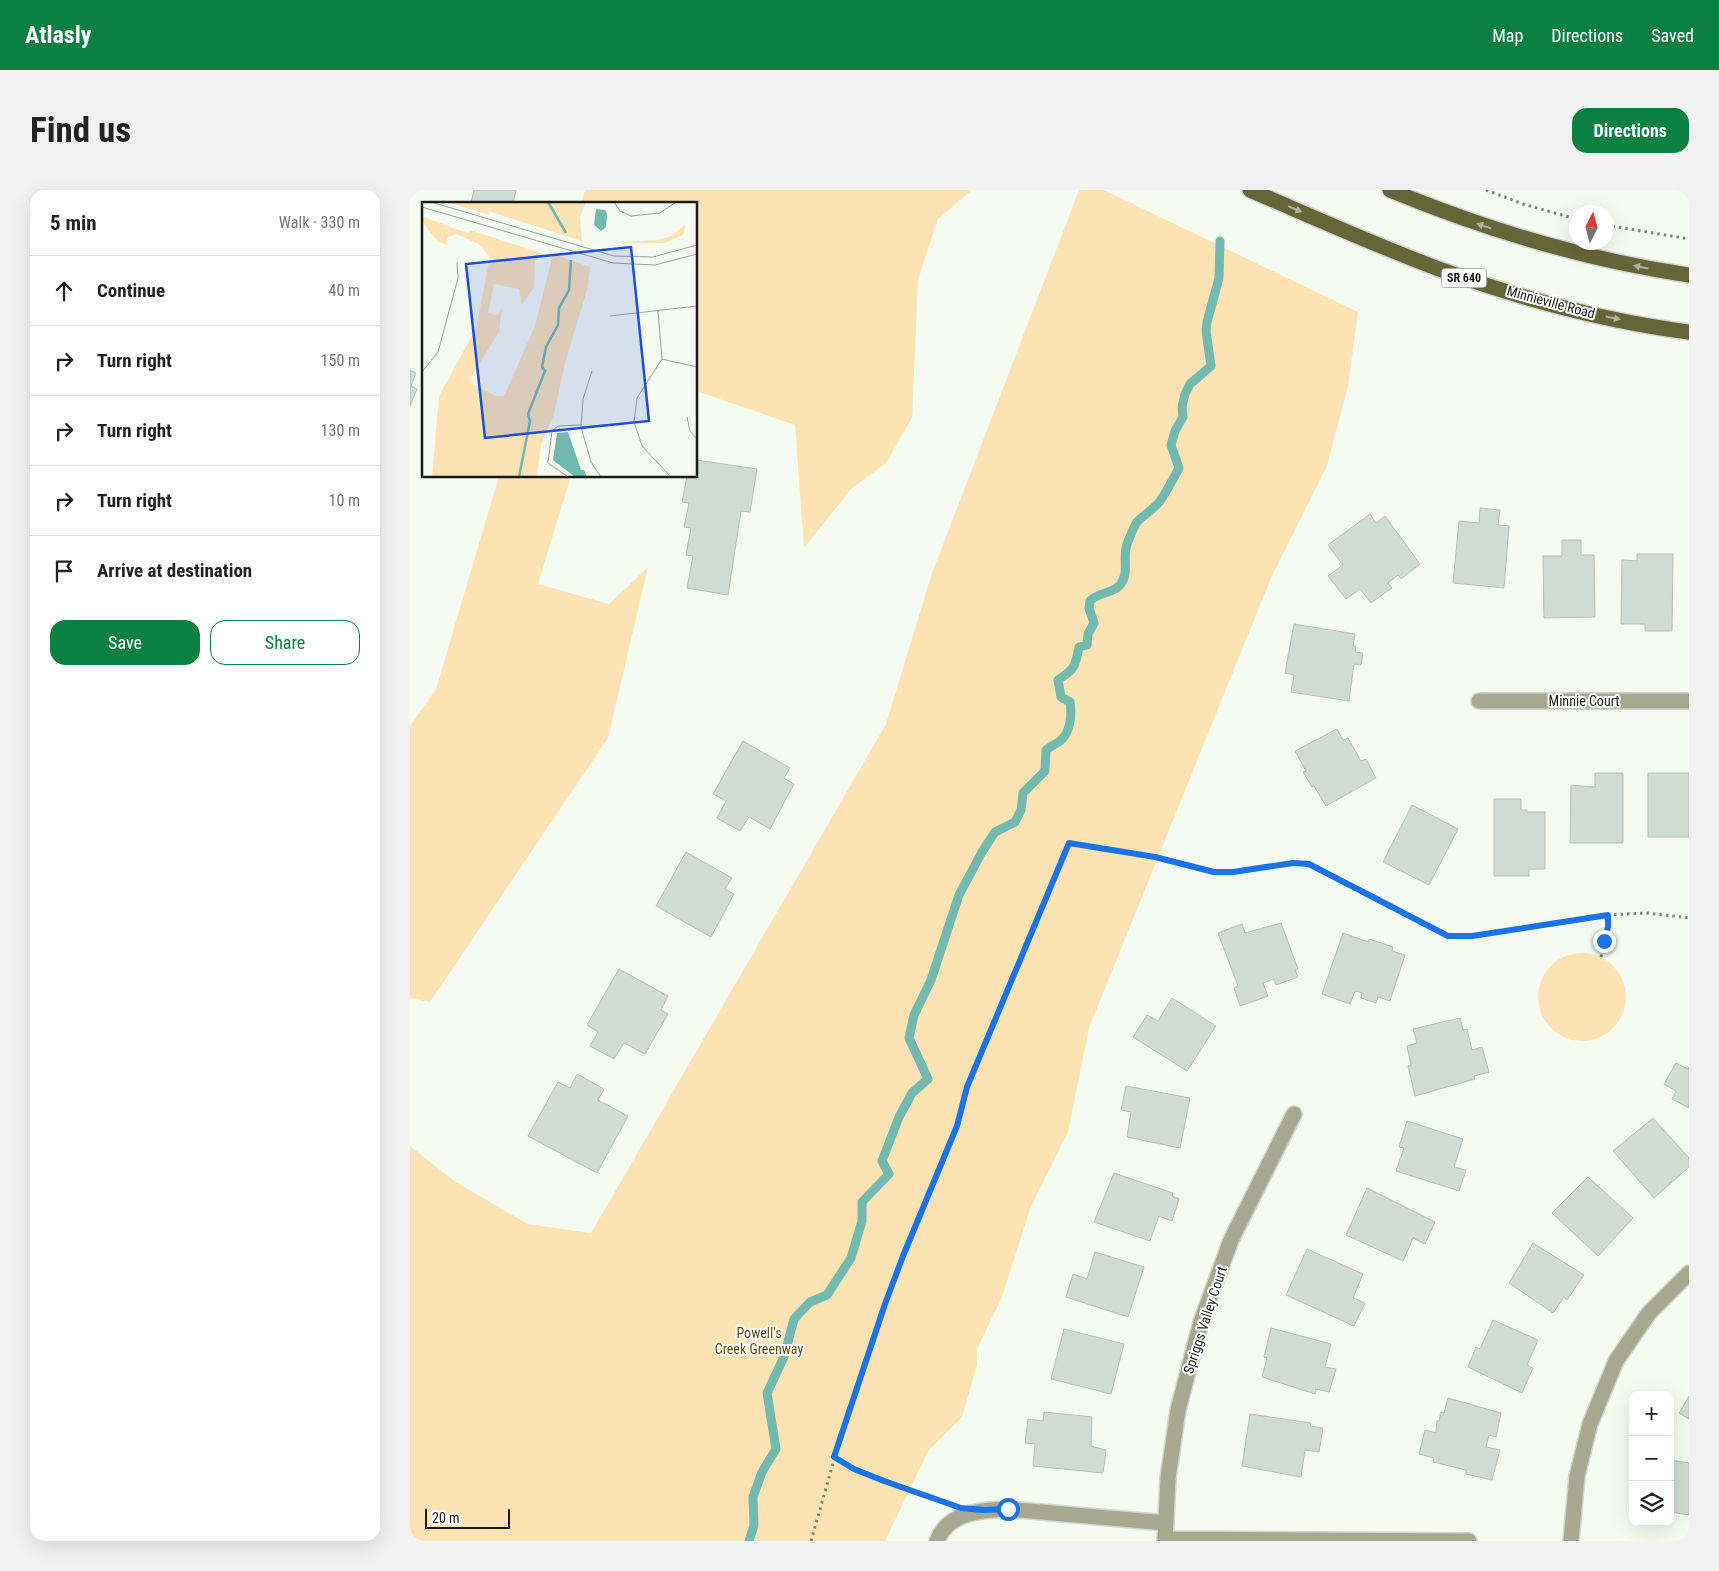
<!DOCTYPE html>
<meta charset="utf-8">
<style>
:root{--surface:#fff;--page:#f2f2f2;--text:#222;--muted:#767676;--line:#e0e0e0;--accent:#0b8043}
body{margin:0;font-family:"Roboto Condensed",sans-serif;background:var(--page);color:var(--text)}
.controls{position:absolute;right:15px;bottom:15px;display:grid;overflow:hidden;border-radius:10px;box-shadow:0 5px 20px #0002}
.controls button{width:45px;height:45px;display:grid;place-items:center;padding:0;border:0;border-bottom:1px solid var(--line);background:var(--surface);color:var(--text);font:25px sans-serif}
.compass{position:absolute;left:1159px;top:15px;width:45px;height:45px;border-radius:50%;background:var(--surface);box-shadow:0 5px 20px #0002;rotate:6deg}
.scale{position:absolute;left:15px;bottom:12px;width:85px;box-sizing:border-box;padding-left:5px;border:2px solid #171a16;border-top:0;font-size:14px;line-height:18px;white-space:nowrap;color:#171a16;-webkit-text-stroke:4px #fff;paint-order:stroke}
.stop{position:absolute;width:15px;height:15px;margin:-11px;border:4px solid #1a73e8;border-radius:50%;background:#fff}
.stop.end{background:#1a73e8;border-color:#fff;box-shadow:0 1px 5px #0008}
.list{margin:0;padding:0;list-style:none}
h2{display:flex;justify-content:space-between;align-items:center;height:65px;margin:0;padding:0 20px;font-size:21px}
h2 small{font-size:16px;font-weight:400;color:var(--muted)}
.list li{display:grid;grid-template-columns:32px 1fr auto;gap:15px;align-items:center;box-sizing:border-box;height:70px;padding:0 20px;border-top:1px solid var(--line)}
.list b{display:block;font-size:19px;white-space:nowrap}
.list em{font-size:16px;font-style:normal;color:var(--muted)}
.actions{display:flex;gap:10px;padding:15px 20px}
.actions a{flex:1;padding:11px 0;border:1px solid var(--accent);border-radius:15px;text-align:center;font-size:18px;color:var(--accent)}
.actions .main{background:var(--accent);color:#fff}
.icon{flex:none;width:28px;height:28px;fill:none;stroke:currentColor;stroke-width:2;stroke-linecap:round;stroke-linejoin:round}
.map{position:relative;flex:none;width:1279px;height:1351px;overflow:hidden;border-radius:15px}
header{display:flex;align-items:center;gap:30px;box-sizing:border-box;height:70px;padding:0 25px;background:var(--accent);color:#fff}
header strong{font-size:24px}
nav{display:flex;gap:28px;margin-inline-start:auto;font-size:18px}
.intro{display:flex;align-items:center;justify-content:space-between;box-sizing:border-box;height:120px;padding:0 30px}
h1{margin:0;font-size:35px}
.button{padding:12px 22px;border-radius:15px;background:var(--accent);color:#fff;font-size:18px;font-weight:700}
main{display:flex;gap:30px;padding:0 30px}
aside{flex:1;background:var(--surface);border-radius:15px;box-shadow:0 5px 20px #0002}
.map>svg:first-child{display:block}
</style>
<header>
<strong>Atlasly</strong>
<nav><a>Map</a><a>Directions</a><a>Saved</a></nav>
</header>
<div class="intro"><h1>Find us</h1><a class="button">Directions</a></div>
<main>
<aside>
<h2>5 min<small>Walk · 330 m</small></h2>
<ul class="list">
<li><svg class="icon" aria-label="ahead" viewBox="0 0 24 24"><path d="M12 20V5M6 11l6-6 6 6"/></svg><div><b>Continue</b></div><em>40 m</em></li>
<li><svg class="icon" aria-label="right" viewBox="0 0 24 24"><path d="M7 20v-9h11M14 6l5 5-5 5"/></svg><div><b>Turn right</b></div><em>150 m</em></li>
<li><svg class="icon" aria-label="right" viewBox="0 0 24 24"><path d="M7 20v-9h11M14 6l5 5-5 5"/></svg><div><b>Turn right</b></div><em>130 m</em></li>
<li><svg class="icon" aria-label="right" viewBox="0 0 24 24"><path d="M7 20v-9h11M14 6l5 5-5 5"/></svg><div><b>Turn right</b></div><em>10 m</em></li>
<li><svg class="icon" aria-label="arrive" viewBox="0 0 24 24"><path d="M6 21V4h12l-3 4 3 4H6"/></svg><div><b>Arrive at destination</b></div></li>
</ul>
<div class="actions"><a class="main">Save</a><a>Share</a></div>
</aside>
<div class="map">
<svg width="1279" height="1351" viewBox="0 0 1279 1351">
<rect width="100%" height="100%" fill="#f5fbf1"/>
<path fill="#fde2b4" d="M175,0h387l-34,29 -20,61 -6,138 -26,45 -34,25 -48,60 -9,-123 -99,-34v-187h-115z
M669,0h25l254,122 -10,74 -21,80 -56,112 -182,450 -21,104 -38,77 -28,88 -25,52v16l-15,52 -33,33 -44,91h-475v-395l44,35 74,43 63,9 295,-509 45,-148z
M89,286h72l-33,108 71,20 39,-37 -40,171 -178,264 -20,-4v-272l26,-37z
M1128 807a44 44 0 1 1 88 0a44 44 0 1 1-88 0Z"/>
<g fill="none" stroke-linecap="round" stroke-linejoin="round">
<path stroke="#72b9b0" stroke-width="9" d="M339,1351l5,-16 -1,-28 9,-25 14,-23 -9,-56 17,-36 10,-38 16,-17 17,-7 24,-37 11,-37v-19l27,-28 -7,-13 17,-44 13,-24 16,-14 -19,-41 5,-23 17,-35 28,-85 23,-43 13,-20 20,-10 6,-12 2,-17 22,-22 1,-21c5,-4 10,-6 14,-9 11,-9 12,-27 10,-39l-9,-5 -3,-17c17,-11 17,-13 21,-33l8,-2 1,-11 6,-11 -5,-15 1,-7c9,-9 22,-7 30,-16 10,-12 2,-28 7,-41 3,-7 6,-16 10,-22 5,-6 16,-12 23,-21 7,-10 13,-22 19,-33l-8,-23 4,-14 8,-14 -1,-10 3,-13 5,-10 21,-18 -5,-35 1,-9 12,-44 1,-37"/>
</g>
<path fill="#d0dbd4" stroke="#b5c0b9" d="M64,0h42l-3,14h-40l-2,-1z
M0,180l6,3 -5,13 6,3 -7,17z
M286,270l61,9 -7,43 -9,-1 -13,84 -41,-7 6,-32 -7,-1 5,-27 -7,-1 5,-24 -7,-1 5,-26h9z
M1070,318l20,2 -2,15 11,1 -5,62 -51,-5 6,-62 20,2z
M960,324l6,9 9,-7 35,48 -19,15 -3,-4 -10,8 4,5 -21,15 -11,-14 -14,10 -18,-23 15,-11 -15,-20z
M1152,350h19v15h13l1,62 -51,1 -1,-62h19z
M1227,364h36l-1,77h-27v-7h-24l1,-64 15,1z
M884,434l61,10 -2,12 3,1 -1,5 8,1 -2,12 -7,-1 -5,37 -58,-9 3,-17 -9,-2z
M927,539l6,11 5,-2 13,23 5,-2 10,19 -50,28 -12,-20 -2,1 -9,-15 3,-1 -11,-20z
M333,551l47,27 -6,10 10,6 -24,45 -21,-12 -9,14 -23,-13 9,-17 -13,-7z
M1185,583h28v70h-53l1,-58 24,2z
M1238,583h41v64h-41z
M1084,609h27v11h6v2h18v57h-16v7h-35z
M1002,615l46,24 -29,56 -46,-23z
M276,662l46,26 -7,11 9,5 -23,43 -55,-31z
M871,733l17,46 -3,1 3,7 -22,8 -2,-6 -11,4 5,13 -28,10 -6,-18 4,-2 -20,-53 24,-9 3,9z
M933,743l25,9 1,-3 24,8 -1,4 13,4 -15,46 -12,-4 -2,6 -15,-5 1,-5 -7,-2 -5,13 -28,-10z
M209,779l49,27 -7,14 7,4 -23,40 -21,-11 -10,16 -24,-13 8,-14 -11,-7z
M762,808l44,28 -29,45 -54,-34 14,-22 11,6z
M1050,828l3,12 4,-1 5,21 10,-3 7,25 -15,4 1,3 -60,17 -7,-30 3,-1 -4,-19 10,-3 -4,-14z
M1266,873l12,6 1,-2v41l-17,-9 4,-8 -12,-7z
M167,884l27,15 -6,11 30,16 -31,57 -69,-37 30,-54 12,6z
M716,896l64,12 -10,50 -53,-11 4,-25 -10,-2z
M1243,928l36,40v9l-35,31 -41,-47z
M997,931l56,18 -9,28 12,3 -7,21 -63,-20 8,-23 -5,-1z
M704,983l59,20 -1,3 7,3 -7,22 -13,-5 -9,25 -56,-19z
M1178,987l45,41 -35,38 -46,-43z
M957,998l68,34 -10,22 -12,-6 -10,23 -57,-26z
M1123,1053l51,32 -17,25 -3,-3 -11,16 -44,-30z
M897,1059l56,25 -10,24 12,5 -11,23 -68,-31z
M685,1062l49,15 -16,50 -62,-20 7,-23 14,5z
M1083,1130l45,20 -11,25 6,3 -11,25 -54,-26 8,-20 4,2z
M861,1138l60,16 -6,23 11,2 -7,23 -13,-3 -1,5 -53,-17 5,-19 -3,-1z
M654,1139l60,15 -13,50 -60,-15z
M1279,1206v23l-10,-6z
M1038,1208l53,15 -5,24 -7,-2 -3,12 14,3 -8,30 -26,-6v-4l-33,-8 1,-4 -15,-4 6,-24 11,3 1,-12h2l2,-9 3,1z
M634,1222l48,5 -1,29 15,4 -3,23 -70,-7 2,-22 -10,-1 3,-24 15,2z
M840,1224l61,9 -1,3 13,2 -4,24 -14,-2 -4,27 -59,-11z
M1260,1270l19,3v52l-19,-3z"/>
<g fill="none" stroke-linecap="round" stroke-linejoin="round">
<g stroke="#d1d7ce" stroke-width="18">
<path id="minor" d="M1069,511h210
M755,1349l304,2
M527,1351c11,-29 44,-31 71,-32l158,14
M755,1351l3,-63 10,-68 23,-88 30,-82 63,-126
M1161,1351l6,-65 13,-52 26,-63 33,-48 40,-40"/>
</g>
<g stroke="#d1d7ce" stroke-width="18">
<path id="major" d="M840,0c63,27 125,55 189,79 80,29 165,52 250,63
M980,0c97,40 196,70 299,85"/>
</g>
<path stroke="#7f837c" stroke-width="3" stroke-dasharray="2.5 4" stroke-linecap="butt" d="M1076,0l37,14 53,15
M1196,35l83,14
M1191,767l7,-30v-12
M425,1267c34,21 72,29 110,45
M401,1351l34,-120 40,-117 72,-178 10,-39 102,-244 86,14 59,15h19l60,-9 16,1 139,72h24l136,-21 38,-2 43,5"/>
<use href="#minor" stroke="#a8a890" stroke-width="15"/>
<use href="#major" stroke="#66653a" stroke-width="15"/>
</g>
<defs><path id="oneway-solid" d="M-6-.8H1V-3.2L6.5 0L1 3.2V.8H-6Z" transform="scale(1.25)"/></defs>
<g fill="#b2b29c">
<use href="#oneway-solid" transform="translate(885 19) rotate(23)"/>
<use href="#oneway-solid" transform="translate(1074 36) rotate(-161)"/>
<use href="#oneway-solid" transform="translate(1231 77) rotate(-168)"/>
<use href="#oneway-solid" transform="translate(1203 128) rotate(11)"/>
</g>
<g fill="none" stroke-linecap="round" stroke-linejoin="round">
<path stroke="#1a73e8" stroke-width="6" d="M598,1319l-24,1 -23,-2 -77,-27 -30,-12 -20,-12 51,-153 18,-48 54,-130 10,-39 102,-244 86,14 59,15h19l60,-9 16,1 139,72h24l136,-21v12l-4,14"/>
</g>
<g text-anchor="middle" stroke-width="4" stroke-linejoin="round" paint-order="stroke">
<rect fill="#fff" stroke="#5d5f5c" stroke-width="1" x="1031.5" y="78.5" width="45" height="19" rx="4"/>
<g font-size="12" font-weight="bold" fill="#171a16">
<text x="1054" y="92">SR 640</text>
</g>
<g font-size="14" fill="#171a16" stroke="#fff">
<text transform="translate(1141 112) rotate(15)" y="5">Minnieville Road</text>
<text x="1174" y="516">Minnie Court</text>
<text transform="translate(795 1130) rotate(-72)" y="5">Spriggs Valley Court</text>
</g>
<g font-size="14" fill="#674a0d" stroke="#fff">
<text x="349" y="1148">Powell's<tspan x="349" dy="16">Creek Greenway</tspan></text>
</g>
</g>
<g transform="translate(12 12)">
<rect width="275" height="275" fill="#f5fbf1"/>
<path d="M25,0h139l-6,15 2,24 -94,-30 1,4zM0,14l34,13 13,4 1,-3 74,24 -9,7 -1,26 -12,18 -3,-16 -25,-5 -6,29 9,2 5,-5 -3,22 -29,47 2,4 23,13h9l31,-70 18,-72 37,13 -2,20 -23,76 -11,51 -13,30 -4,32 25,1h-130l7,-81 37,-68 14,-71 -11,-13 -23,-10 -9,4 1,7 -10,-3 -16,-21zM264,22l-3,11 -18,8h-54l47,-3 13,-4z" fill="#fde2b4"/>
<path d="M174,7l9,1 2,4 -1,13 -5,4 -7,-6zM146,230l13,38h3l3,7h-12l-22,-17 4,-27z" fill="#72b9b0"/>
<path fill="none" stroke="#72b9b0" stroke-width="2.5" d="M126,0l18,31M97,275l11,-56 -2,-7 17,-43 -3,-4 4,-20 12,-22 1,-17 10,-18 2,-30"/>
<path fill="none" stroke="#9ca199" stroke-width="1" d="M9,0l183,54 39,1 44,-12M192,0l6,9 11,5 29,-3 16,-11M0,5l191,56 42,2 42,-11M236,109l4,48 -25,39 -3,24 8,24 29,31M188,114l87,-10M240,157l35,8M170,169l-9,28 -2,28 10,35 10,15M0,170l16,-20 20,-74 -1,-16M265,215l3,14 7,8M159,225l53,-5M146,275l-20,-14 4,-32 6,-5 23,-1"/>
<path fill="#1d4ed8" fill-opacity="0.15" stroke="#1d4ed8" stroke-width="2.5" d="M209,45l18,174 -164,17 -19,-174z"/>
<rect width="275" height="275" fill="none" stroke="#171a16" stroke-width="2.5"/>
</g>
</svg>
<div class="controls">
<button>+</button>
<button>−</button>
<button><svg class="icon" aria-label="layers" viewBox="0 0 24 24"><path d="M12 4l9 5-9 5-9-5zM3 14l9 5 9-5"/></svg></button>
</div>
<svg class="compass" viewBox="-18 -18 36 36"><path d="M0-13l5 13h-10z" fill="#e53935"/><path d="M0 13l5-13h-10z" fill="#767676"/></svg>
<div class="scale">20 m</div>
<div class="stop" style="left:598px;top:1319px"></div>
<div class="stop end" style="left:1194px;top:751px"></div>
</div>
</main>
